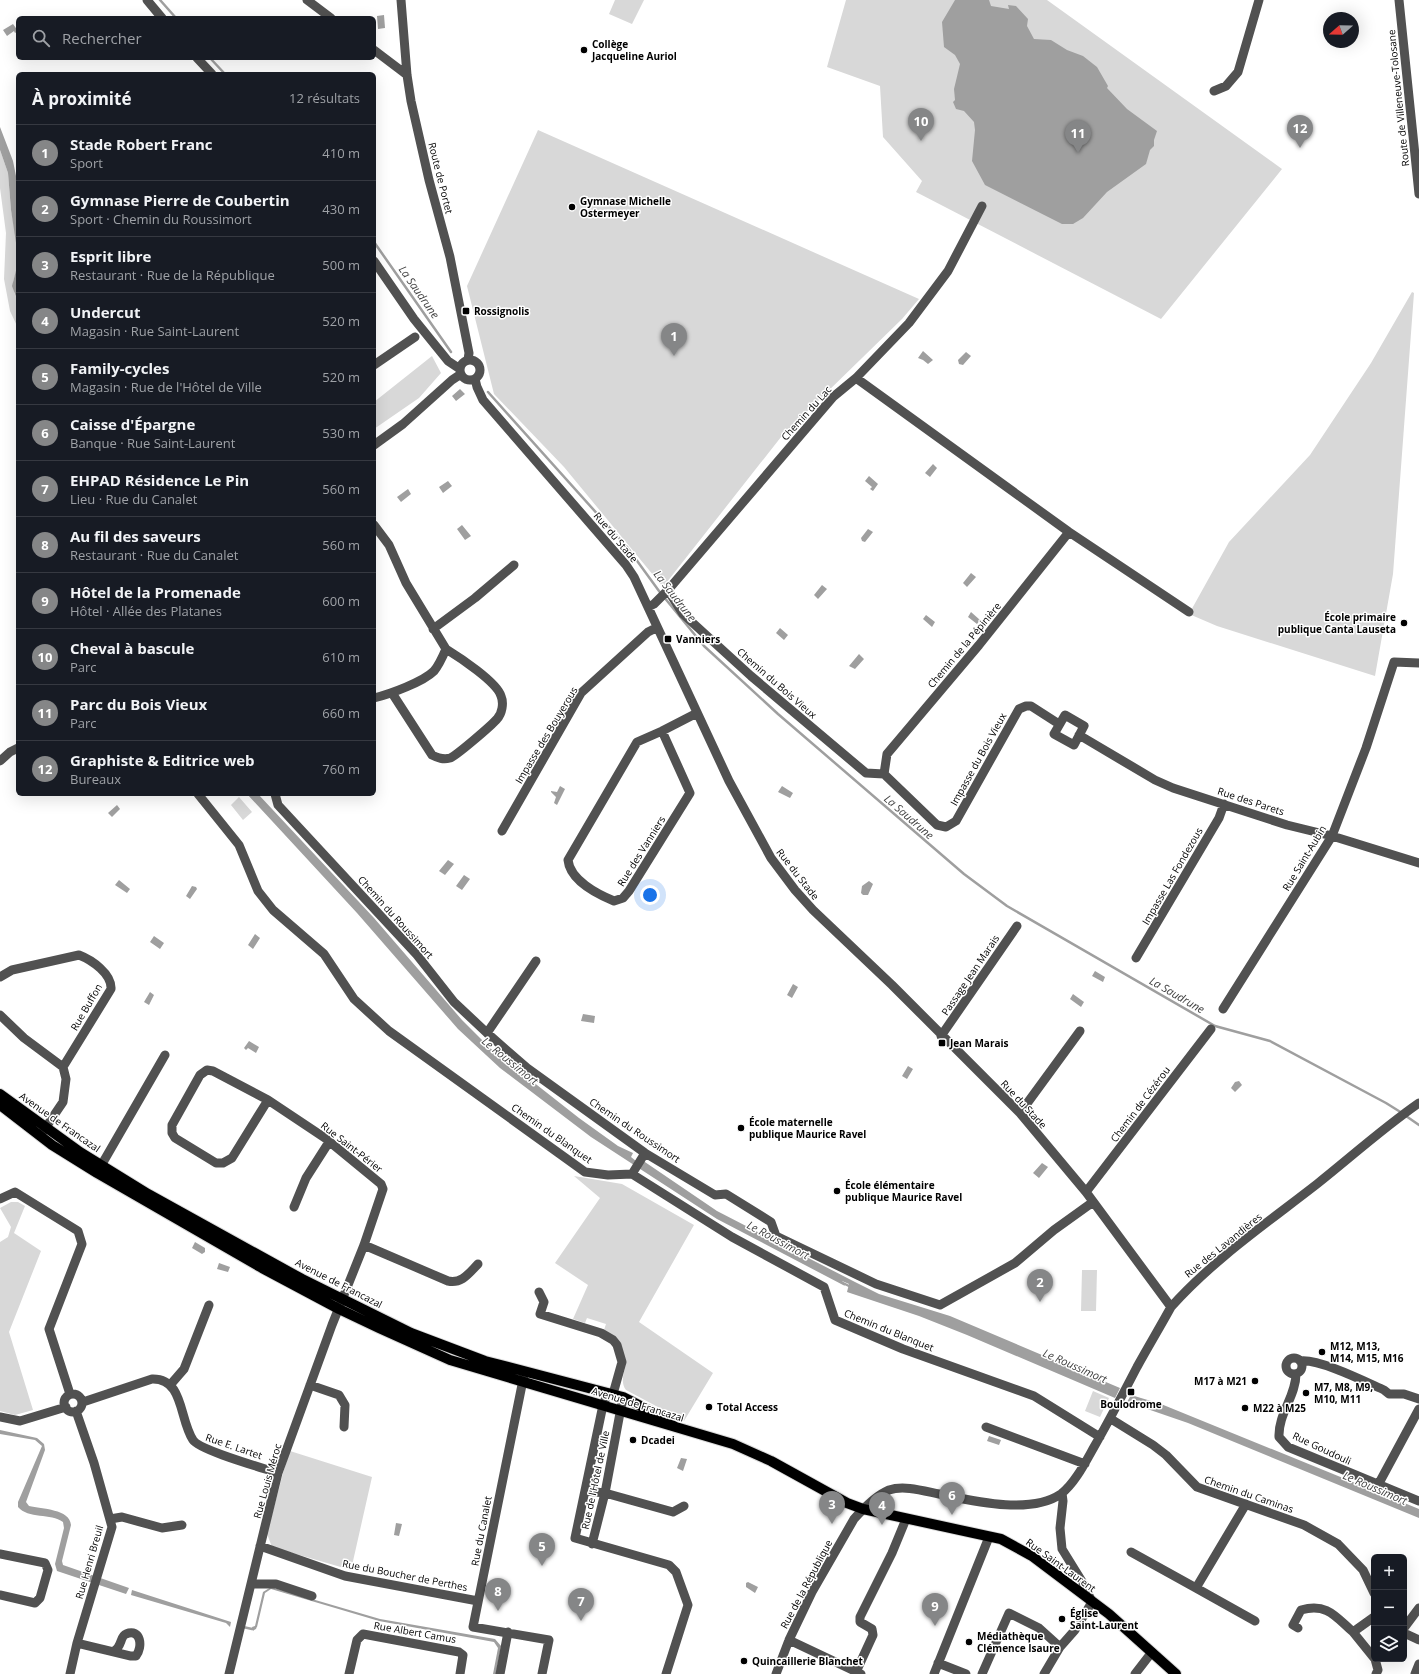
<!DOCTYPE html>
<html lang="fr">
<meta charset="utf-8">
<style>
:root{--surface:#171b24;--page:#20242c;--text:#f1f3f6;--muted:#9ea1a6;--line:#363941;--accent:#858687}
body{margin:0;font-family:"Open Sans",sans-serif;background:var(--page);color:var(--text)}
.controls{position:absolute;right:12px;bottom:12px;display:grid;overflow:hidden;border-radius:6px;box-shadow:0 4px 16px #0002}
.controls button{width:36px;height:36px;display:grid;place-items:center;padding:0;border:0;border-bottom:1px solid var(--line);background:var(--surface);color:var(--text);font:20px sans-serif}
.compass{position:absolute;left:1323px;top:12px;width:36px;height:36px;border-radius:50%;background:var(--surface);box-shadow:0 4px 16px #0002;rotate:250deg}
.you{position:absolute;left:650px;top:895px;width:14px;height:14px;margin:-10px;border:3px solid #fff;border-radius:50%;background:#1a73e8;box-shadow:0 0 0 6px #1a73e833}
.badge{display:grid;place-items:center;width:26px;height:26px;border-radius:50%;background:var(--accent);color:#fff;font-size:13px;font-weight:700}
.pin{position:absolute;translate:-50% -33px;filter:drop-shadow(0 1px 2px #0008)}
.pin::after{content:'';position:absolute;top:21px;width:14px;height:12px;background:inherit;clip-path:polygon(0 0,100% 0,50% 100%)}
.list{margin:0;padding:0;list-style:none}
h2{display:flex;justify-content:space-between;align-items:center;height:52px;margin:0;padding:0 16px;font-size:17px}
h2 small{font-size:13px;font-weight:400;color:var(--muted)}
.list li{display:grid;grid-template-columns:26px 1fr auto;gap:12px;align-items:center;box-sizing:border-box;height:56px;padding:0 16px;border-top:1px solid var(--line)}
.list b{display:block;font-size:15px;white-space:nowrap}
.list p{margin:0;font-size:13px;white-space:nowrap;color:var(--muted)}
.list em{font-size:13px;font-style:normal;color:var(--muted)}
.icon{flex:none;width:22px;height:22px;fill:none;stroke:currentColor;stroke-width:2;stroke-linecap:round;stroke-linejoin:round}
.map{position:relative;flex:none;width:1419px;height:1674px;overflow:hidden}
.search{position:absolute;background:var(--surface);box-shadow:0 4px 16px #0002;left:16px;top:16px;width:360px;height:44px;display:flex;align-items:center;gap:10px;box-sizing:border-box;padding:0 14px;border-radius:6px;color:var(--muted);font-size:15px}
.panel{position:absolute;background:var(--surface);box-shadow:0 4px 16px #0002;left:16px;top:72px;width:360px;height:724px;border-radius:6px}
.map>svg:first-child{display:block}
</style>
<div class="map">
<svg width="1419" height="1674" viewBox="0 0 1419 1674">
<rect width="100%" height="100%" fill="#fff"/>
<path fill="#d8d8d8" d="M615,0h29l-12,24 -23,-10z
M846,0h201l235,169 -121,150 -245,-127 6,-11 -39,-44 -3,-51 -53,-19z
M538,130l381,169 -17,20 -121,118 -118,150 -99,-120 -70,-73 -27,-108z
M0,150l8,23 3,37 7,38v18l-5,16 1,10 4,10v26l-8,-17 -6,-32 2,-46 -6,-45z
M1412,292l2,1 -21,281 -18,102 -158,-50 -28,-12 40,-72 81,-87 61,-92z
M432,356l9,17 -22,25 -45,31v-27z
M239,797l13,15 -9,8 -12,-15z
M574,1176l48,8 72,41 -55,97 74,51 -29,48 -58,-31c-6,-8 -2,-17 0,-26l-22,-34 2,-6 -19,-6 -2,5 -12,-4 15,-34 -33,-22 45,-65z
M11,1202h7l7,4 -11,27 27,18 -32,81 24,78 -18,5 -15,-4v-169l8,-5 3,-10 -11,-19z
M1082,1270h15l-1,41h-15z
M1093,1391l16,7 -9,19 -15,-6z
M290,1451l82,26 -21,93 -79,-23 -5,-13 16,-61z"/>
<path fill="#9f9f9f" d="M955,0h34l2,6 18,3 -1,-4 8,1 12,13 -1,7 7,13 17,1 16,10 16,6 14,11 11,19 -1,2 20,21 30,22 -3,9v6l-4,4 -4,14 -39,28 -24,26 -10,6h-11l-77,-39 -13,-24 3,-31 -1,-8 -10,-11 -8,-2 -3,-7 2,-2 -1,-11 6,-25 -5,-9 -11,-8 -2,-25z
M384,15l1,13 -7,1 -1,-13z
M13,24l5,7 -3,2 -1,-2 -7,5 -4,-6z
M0,127l13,34 4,20 1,75 -7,-46 -3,-37 -8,-23z
M18,263v39l-6,-16z
M923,351l10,9 -5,4 -5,-4 -5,-2z
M966,352l5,4 -8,9 -4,-1 -1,-4z
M460,389l5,5 -9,7 -4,-5z
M933,464l4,4 -7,9 -5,-4z
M869,476l9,8 -5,7 -3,-2 2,-2 -7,-6z
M448,481l4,5 -9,7 -4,-6z
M408,489l3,5 -10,8 -4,-5z
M462,525l9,11 -6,4 -8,-11z
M868,529l5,3 -8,10 -3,-1 -1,-3z
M971,573l5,4 -9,10 -4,-4z
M822,585l5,4 -9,10 -4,-4z
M971,612l9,8 -3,4 -9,-7z
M926,615l9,7 -3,5 -9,-8z
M780,628l8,7 -4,5 -8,-7z
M859,654l5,5 -9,10 -6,-3z
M560,786l5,3 -8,16 -3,-2 2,-6 -5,-5v-1l6,1z
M782,786l11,7 -3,5 -12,-6z
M247,794h11l116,124 88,102 28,28 89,70 39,28 15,7 -2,4 5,4 3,-3 78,53 138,71 24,12 71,22 170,72 -5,10 -148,-63 -48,-19 -72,-24 2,-8 -7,-3 3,5 -128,-67 -126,-82 -91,-69 -42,-39 -101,-116z
M117,805l3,4 -8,8 -4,-4z
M448,860l6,4 -9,11 -6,-4z
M464,875l6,4 -8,11 -6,-4z
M119,880l11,9 -3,4 -12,-8z
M869,881l4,3 -5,11h-5l-2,-2 1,-7z
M192,886l4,1 1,2 -7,10 -4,-3z
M255,934l5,4 -7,11 -5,-4z
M154,936l10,7 -4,6 -10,-7z
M1095,971l10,6 -2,5 -11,-6z
M793,984l5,3 -6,11 -5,-3z
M150,992l4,3 -5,10 -5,-3z
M1073,994l11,8 -3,5 -11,-8z
M583,1014l12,2 -1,7 -13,-2z
M249,1041l10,6 -3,6 -8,-5 -2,2 -2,-2z
M908,1066l5,3 -6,10 -5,-3z
M1239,1081l3,4 -7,7 -4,-4 4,-6z
M1042,1163l6,4 -9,11 -6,-5z
M195,1242l10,6v4l-3,2 -10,-6z
M219,1263l11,4 -2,5 -11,-3z
M1131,1395l30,9 258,105v9l-231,-95 -61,-21z
M0,1430l37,8 7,6 1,6 -19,52 3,4c13,3 41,3 42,19l-9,36 1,4 66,23 -3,6 -69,-23 -2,-7 9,-36 -1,-6c-12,-9 -35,-3 -45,-15v-5l24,-56 -7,-6 -35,-6z
M989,1436l12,4 -2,5 -12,-4z
M681,1458l6,1 -4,12 -6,-3z
M396,1523l6,1 -3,12 -5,-1z
M748,1582l10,5 -3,6 -9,-6v-4z
M271,1587l109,32 115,20 6,7 -5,28h-3l5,-26 -4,-6 -115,-21 -108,-32 -6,4 -8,34 -4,4 -1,-4 3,-1 8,-34z
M132,1590l99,32 -1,5 -4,-4 -95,-28z"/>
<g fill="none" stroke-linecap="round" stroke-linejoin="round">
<path stroke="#9f9f9f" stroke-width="2.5" d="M160,0l16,18
M210,58l15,16
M374,242l77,110
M488,392l139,155 32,44 45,55 74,68 186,160 43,32 208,120 55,15 116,62 16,10
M1406,1116l13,9
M841,1282l10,5
M243,1627l9,2 3,-1"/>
<g stroke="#dbdbdb" stroke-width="12">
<path id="major" d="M0,1094l80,58 68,42 154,85 109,54 74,28 138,36 49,25
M0,1105l52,40 45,28 165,95 77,41 40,19 71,32 283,84 38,17 76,42 16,6 138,30 31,17 77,58 67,60"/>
</g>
<path stroke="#515151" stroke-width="9" d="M147,0l15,18
M307,0l24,18
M401,0l6,75 4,26 18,79 21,77 19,96 -1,7
M1399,0l20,194
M374,50l33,25
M197,58l15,16
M1214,91l12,-5 12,-14 21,-72
M374,261l40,58 34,42 12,8
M460 370a10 10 0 1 1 20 0a10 10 0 1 1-20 0Z
M374,365l41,-28
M856,378l213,154 120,80
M475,379l2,8 6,13 143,165 8,12 95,204 42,77 24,32 18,20 79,75 128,128 66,79 85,115
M374,445l29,-21 49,-44 9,-6
M374,525l15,20 17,38 40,66c-3,7 -7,16 -12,22 -11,11 -44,23 -60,27
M668,590l15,24 68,62 115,97 18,1
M648,607l6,-3 14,-14 165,-193 23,-19 53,-55 39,-52 34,-65
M433,629l42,-31 39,-33
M392,693l40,62c6,3 11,5 18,3 6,-2 42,-33 47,-39 5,-5 7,-16 4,-23 -4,-14 -42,-39 -55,-47
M1065,715l19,11 -10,19 -20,-11z
M662,731l28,62 -61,98 -6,7 -9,3c-17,-7 -44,-21 -46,-41l69,-118 25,-11 35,-18
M1079,735l76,45 18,8 114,37 45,11 87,27
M0,761l10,-9 8,-4
M884,774l3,-20 92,-109 90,-113
M884,774l53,51 9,2 10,-6 63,-112 7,-3h5l28,18
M198,794l41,51 19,46 15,19 51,44 30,45 35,32 196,141 23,3 24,-1 100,63 92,50 11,33 68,29 131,47 66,41
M275,794l3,11 139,150 37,47 33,31 40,35 118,85 70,42 11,-1 45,28 5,14 100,48 64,21 75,-42 39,-33 39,-28
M502,831l79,-138 67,-61 8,-4
M1136,958l83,-140 5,-14
M0,977l12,-7 67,-15c13,5 33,19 32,34l-48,78
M1223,1009l109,-173 34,-88 28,-86 25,1
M0,1015l24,23 39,29 3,12 -3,23 -21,31
M487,1033l49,-72
M941,1036l76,-110
M1020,1113l60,-82
M98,1171l67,-116
M632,1174l13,-21
M1086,1192l125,-163
M0,1199l15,-7 63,39 4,13 -33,85 21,65
M294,1207l12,-29 23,-36
M364,1245l84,36c14,3 21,-8 30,-17
M539,1292l5,10 -4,12 61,19 12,7 4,5 5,17 -9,32
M1286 1366a8 8 0 1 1 16 0a8 8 0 1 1-16 0Z
M1300,1361c18,-3 66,21 84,29l5,4h15l15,5
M1296,1374c0,22 -18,40 -17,63l9,10 131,54
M524,1375l-51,252 76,13 -7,34
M171,1384l13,-15 25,-64
M310,1385l29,10 6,10 -1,22
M608,1393l-5,12 -28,133 94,27 7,7 12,33 -22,69
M64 1403a9 9 0 1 1 18 0a9 9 0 1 1-18 0Z
M83,1402l69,-23c32,-1 27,40 41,61 6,10 70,28 85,33
M0,1417l20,4 46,-14
M1111,1419l42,26 13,10 31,32 107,38 34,19 25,26 11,23
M986,1427l99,37
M1378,1485l41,-76
M586,1491l19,2 68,19 11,-6
M1246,1504l-50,84 59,33
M110,1519l12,-2 40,11 20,-3
M592,1544l13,-51 18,-96
M260,1546l85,30 133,25
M1131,1552l65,36
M0,1554l45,9 3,7 -8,28 -5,5 -35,-8
M252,1584h24l36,12
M1298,1628l-5,-3 8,-15c26,-7 34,6 52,22l21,-15
M1404,1628l15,-20
M1353,1632l21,26
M1404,1633l15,7
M789,1640l72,34
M77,1643l54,13h5c7,-9 5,-28 -10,-22 -6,2 -4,13 -12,17
M1375,1659l3,11 -2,4
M938,1663l28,11
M856,1672l17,-37 -1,-6 -12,-7v-5l32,-64 14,-34
M70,1674l7,-31 35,-116 -18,-64 -18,-52
M229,1674l49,-201 54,-148 32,-80 19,-56 -2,-5 -56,-46 -57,-38 -55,-29 -6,-1 -7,5 -28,50v8l3,5 41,25h7l9,-5 36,-58
M349,1674l8,-34 6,-6 96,18 4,3 -3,19
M500,1674l8,-42
M776,1674l13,-34 23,-48 42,-73c8,-9 23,-24 35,-29 15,-5 35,1 50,4 34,7 91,21 122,0 14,-11 24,-31 33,-47 15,-26 29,-53 43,-80 11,-20 23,-40 34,-60 43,-48 96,-84 146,-123 34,-27 66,-56 102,-81
M934,1674l55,-137
M982,1674l27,-61 30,15 21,19
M1044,1674l16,-27 15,-17 17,-28 -9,-19 -21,-34 -2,-21 3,-27 -1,-8
M1135,1674l17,-22
M1415,1674l4,-10"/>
<use href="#major" stroke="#000" stroke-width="10"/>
</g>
<g fill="#000" stroke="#fff" stroke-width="1.5">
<circle cx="584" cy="50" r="4"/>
<circle cx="572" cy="207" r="4"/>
<rect x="462" y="307" width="8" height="8" rx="2"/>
<circle cx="1404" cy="623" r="4"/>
<rect x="664" y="635" width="8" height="8" rx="2"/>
<rect x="938" y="1039" width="8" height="8" rx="2"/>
<circle cx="741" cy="1128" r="4"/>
<circle cx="837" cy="1191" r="4"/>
<circle cx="1322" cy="1352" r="4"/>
<circle cx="1255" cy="1381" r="4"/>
<rect x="1127" y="1388" width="8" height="8" rx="2"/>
<circle cx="1306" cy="1393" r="4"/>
<circle cx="709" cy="1407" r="4"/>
<circle cx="1245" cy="1408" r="4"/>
<circle cx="633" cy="1440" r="4"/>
<circle cx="1062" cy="1619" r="4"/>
<circle cx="969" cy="1642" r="4"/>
<circle cx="744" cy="1661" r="4"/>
</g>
<g text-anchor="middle" stroke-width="3" stroke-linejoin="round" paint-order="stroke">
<g font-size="10" font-weight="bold" fill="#000" stroke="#fff" text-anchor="start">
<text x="592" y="48">Collège<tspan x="592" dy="12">Jacqueline Auriol</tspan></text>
<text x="580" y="205">Gymnase Michelle<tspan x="580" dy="12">Ostermeyer</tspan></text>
<text x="474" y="315">Rossignolis</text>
<text x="1396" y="621" text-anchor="end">École primaire<tspan x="1396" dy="12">publique Canta Lauseta</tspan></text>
<text x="676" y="643">Vanniers</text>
<text x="950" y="1047">Jean Marais</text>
<text x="749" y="1126">École maternelle<tspan x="749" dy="12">publique Maurice Ravel</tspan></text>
<text x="845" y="1189">École élémentaire<tspan x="845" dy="12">publique Maurice Ravel</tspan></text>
<text x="1330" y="1350">M12, M13,<tspan x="1330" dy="12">M14, M15, M16</tspan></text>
<text x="1247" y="1385" text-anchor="end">M17 à M21</text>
<text x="1314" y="1391">M7, M8, M9,<tspan x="1314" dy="12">M10, M11</tspan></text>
<text x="1131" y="1408" text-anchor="middle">Boulodrome</text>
<text x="717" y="1411">Total Access</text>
<text x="1253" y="1412">M22 à M25</text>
<text x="641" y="1444">Dcadei</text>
<text x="1070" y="1617">Église<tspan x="1070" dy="12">Saint-Laurent</tspan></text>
<text x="977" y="1640">Médiathèque<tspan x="977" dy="12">Clémence Isaure</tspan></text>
<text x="752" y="1665">Quincaillerie Blanchet</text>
</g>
<g font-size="10" fill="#000" stroke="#fff">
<text transform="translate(1398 98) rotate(-96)" y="4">Route de Villeneuve-Tolosane</text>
<text transform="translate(441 178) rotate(76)" y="4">Route de Portet</text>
<text transform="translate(806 413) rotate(-48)" y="4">Chemin du Lac</text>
<text transform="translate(616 537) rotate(50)" y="4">Rue du Stade</text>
<text transform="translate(964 645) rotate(-50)" y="4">Chemin de la Pépinière</text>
<text transform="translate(777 683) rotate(41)" y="4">Chemin du Bois Vieux</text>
<text transform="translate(546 735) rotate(-59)" y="4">Impasse des Bouyerous</text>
<text transform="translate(978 759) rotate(-61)" y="4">Impasse du Bois Vieux</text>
<text transform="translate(1251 801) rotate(18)" y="4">Rue des Parets</text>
<text transform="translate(641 851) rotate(-58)" y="4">Rue des Vanniers</text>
<text transform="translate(1304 858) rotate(-59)" y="4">Rue Saint-Aubin</text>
<text transform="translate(798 874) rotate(52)" y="4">Rue du Stade</text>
<text transform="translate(1172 876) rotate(-60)" y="4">Impasse Las Fondezous</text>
<text transform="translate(396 917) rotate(48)" y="4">Chemin du Roussimort</text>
<text transform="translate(970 975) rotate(-56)" y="4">Passage Jean Marais</text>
<text transform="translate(86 1007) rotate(-60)" y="4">Rue Buffon</text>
<text transform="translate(1024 1104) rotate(47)" y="4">Rue du Stade</text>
<text transform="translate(1140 1104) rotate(-53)" y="4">Chemin de Cézérou</text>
<text transform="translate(60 1122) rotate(35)" y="4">Avenue de Francazal</text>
<text transform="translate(635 1130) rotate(34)" y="4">Chemin du Roussimort</text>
<text transform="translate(552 1133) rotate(35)" y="4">Chemin du Blanquet</text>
<text transform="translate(352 1147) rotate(38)" y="4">Rue Saint-Périer</text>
<text transform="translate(1223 1245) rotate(-39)" y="4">Rue des Lavandières</text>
<text transform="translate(339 1283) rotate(27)" y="4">Avenue de Francazal</text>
<text transform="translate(889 1330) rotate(22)" y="4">Chemin du Blanquet</text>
<text transform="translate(638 1404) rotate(17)" y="4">Avenue de Francazal</text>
<text transform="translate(234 1446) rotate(19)" y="4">Rue E. Lartet</text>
<text transform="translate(1322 1448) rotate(25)" y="4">Rue Goudouli</text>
<text transform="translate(595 1480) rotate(-78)" y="4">Rue de l'Hôtel de Ville</text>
<text transform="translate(267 1481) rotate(-74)" y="4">Rue Louis Méroc</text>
<text transform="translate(1249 1494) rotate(19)" y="4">Chemin du Caminas</text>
<text transform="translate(481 1531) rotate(-79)" y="4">Rue du Canalet</text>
<text transform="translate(89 1562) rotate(-74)" y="4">Rue Henri Breuil</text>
<text transform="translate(1061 1565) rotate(36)" y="4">Rue Saint-Laurent</text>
<text transform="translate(405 1575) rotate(11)" y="4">Rue du Boucher de Perthes</text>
<text transform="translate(806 1584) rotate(-62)" y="4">Rue de la République</text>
<text transform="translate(415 1632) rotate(10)" y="4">Rue Albert Camus</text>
</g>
<g font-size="11" font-style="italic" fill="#404040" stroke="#fff">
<text transform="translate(419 292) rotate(55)" y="4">La Saudrune</text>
<text transform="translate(675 596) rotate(52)" y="4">La Saudrune</text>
<text transform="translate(909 817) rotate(41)" y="4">La Saudrune</text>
<text transform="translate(1177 995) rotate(30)" y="4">La Saudrune</text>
<text transform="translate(510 1061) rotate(39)" y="4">Le Roussimort</text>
<text transform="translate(778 1240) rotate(28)" y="4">Le Roussimort</text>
<text transform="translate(1075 1366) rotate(24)" y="4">Le Roussimort</text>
<text transform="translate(1375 1488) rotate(23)" y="4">Le Roussimort</text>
</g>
</g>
</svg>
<div class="controls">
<button>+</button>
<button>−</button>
<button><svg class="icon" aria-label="layers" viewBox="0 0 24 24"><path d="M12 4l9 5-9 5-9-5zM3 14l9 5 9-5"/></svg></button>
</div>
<svg class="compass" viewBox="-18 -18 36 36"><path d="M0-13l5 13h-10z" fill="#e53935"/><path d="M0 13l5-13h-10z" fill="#9ea1a6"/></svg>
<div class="you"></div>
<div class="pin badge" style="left:674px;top:356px">1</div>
<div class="pin badge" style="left:1040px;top:1302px">2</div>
<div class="pin badge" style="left:832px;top:1524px">3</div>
<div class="pin badge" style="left:882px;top:1525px">4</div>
<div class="pin badge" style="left:542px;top:1566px">5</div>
<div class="pin badge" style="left:952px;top:1515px">6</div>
<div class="pin badge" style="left:581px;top:1621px">7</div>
<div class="pin badge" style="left:498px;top:1611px">8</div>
<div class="pin badge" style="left:935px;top:1626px">9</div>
<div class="pin badge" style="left:921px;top:141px">10</div>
<div class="pin badge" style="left:1078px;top:153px">11</div>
<div class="pin badge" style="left:1300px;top:148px">12</div>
<div class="search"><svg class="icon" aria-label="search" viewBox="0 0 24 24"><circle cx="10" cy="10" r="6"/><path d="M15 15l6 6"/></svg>Rechercher</div>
<section class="panel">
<h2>À proximité<small>12 résultats</small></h2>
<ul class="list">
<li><span class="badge">1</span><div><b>Stade Robert Franc</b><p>Sport</p></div><em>410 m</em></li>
<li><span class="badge">2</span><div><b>Gymnase Pierre de Coubertin</b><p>Sport · Chemin du Roussimort</p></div><em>430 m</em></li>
<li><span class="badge">3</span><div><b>Esprit libre</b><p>Restaurant · Rue de la République</p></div><em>500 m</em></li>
<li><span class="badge">4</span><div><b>Undercut</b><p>Magasin · Rue Saint-Laurent</p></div><em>520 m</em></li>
<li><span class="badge">5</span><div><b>Family-cycles</b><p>Magasin · Rue de l'Hôtel de Ville</p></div><em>520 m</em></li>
<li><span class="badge">6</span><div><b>Caisse d'Épargne</b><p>Banque · Rue Saint-Laurent</p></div><em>530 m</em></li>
<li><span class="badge">7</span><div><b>EHPAD Résidence Le Pin</b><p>Lieu · Rue du Canalet</p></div><em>560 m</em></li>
<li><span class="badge">8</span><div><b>Au fil des saveurs</b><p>Restaurant · Rue du Canalet</p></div><em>560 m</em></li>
<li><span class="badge">9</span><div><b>Hôtel de la Promenade</b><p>Hôtel · Allée des Platanes</p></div><em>600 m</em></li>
<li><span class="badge">10</span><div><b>Cheval à bascule</b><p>Parc</p></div><em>610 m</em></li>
<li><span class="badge">11</span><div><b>Parc du Bois Vieux</b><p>Parc</p></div><em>660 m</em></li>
<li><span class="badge">12</span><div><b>Graphiste &amp; Editrice web</b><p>Bureaux</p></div><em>760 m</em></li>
</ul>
</section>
</div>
